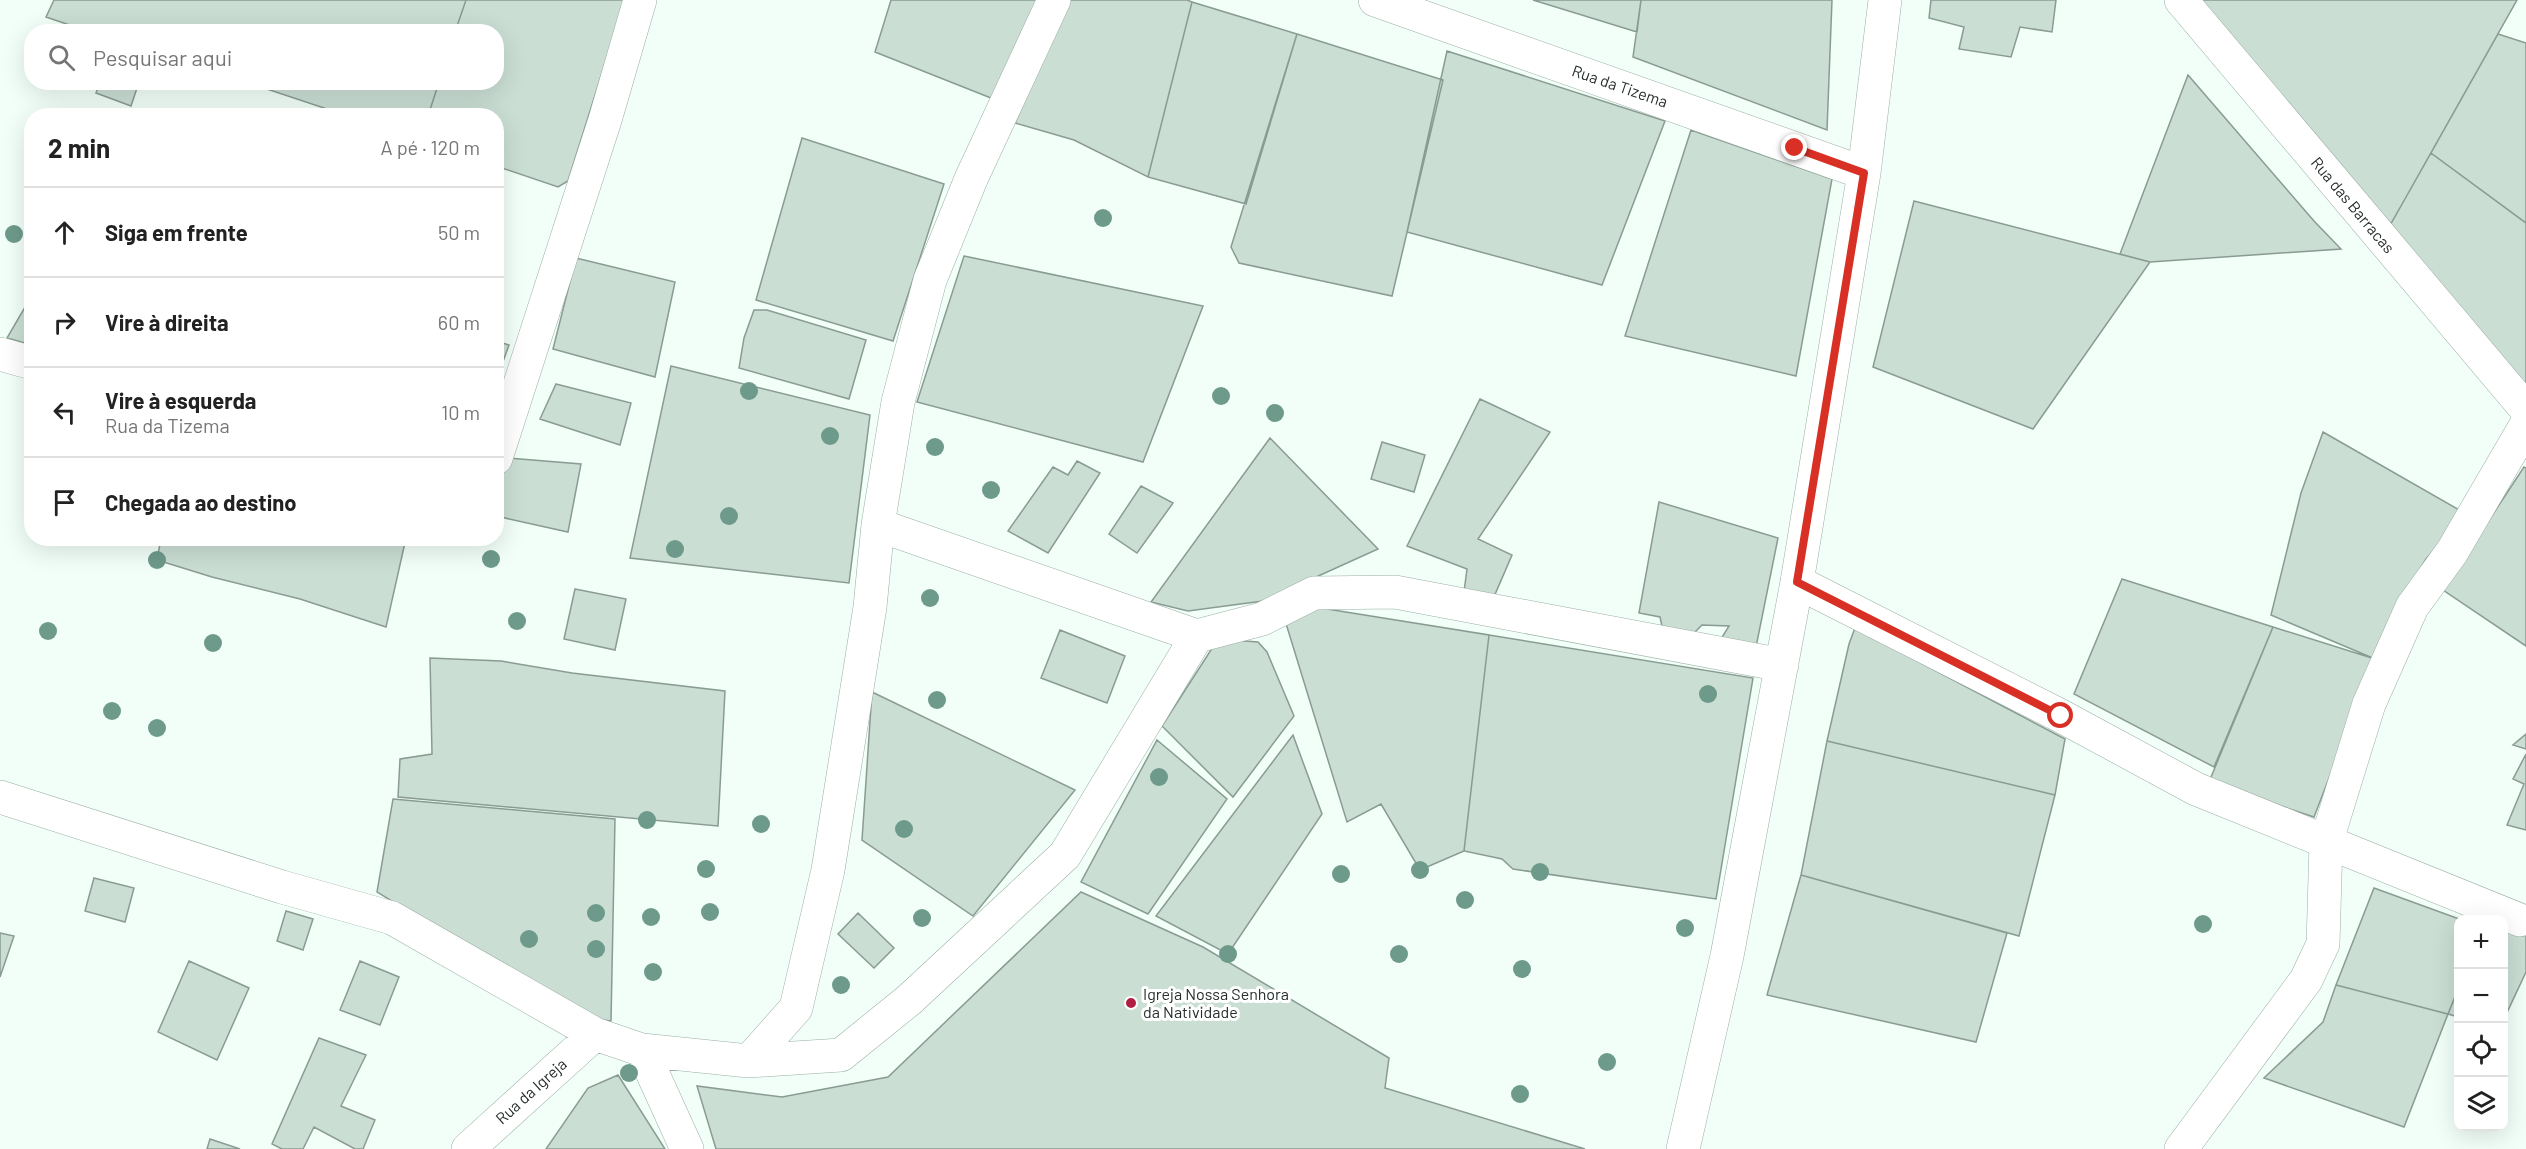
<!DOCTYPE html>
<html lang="pt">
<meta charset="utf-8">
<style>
:root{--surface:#fff;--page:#f6f6f6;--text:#222;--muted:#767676;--line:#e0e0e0}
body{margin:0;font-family:Barlow,sans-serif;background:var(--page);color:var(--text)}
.controls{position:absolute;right:18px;bottom:18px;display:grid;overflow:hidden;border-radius:12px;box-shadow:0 6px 24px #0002}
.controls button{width:54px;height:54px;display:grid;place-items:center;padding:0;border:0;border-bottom:2px solid var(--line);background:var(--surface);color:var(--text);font:30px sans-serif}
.stop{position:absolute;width:18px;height:18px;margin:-14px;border:4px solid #d93025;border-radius:50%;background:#fff}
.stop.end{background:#d93025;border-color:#fff;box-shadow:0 2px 6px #0008}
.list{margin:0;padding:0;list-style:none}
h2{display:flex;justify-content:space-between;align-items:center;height:78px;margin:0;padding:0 24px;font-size:26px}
h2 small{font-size:20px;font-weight:400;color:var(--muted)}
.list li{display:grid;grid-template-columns:39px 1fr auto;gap:18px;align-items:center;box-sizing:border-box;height:90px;padding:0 24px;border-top:2px solid var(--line)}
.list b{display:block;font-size:22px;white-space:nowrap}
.list p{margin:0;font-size:20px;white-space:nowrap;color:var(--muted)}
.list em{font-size:20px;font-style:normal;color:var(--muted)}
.icon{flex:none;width:33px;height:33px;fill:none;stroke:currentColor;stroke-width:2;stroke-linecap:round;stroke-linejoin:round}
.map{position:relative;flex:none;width:2526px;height:1149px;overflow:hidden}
.search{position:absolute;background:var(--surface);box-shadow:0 6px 24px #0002;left:24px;top:24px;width:480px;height:66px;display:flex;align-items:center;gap:15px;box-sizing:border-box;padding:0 21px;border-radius:24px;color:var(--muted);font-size:22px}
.panel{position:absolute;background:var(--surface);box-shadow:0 6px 24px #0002;left:24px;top:108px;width:480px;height:438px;border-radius:24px}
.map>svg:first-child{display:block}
</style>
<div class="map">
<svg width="2526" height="1149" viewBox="0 0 2526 1149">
<rect width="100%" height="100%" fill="#f2fef8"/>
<path fill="#caded4" stroke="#899c93" stroke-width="1.5" d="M54,0h412l-11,32h-365l-44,-15z
M466,0h159l-57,181 -10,6 -62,-21v-50h-68l11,-34h57v-50h-41z
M891,0h153l-48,100 -121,-48z
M1070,0h117l5,2 -44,175 -74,-37 -59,-17z
M1533,0h108l-4,32z
M1641,0h191l-5,130 -194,-73z
M1931,0h125l-4,32 -32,-5 -9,30 -52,-8 5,-22 -35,-9z
M2194,0h323l-129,229z
M1192,2l105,32 -51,170 -98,-27z
M1297,34l146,46 -51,216 -153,-33 -8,-16z
M2498,34l28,9v180l-95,-70z
M1447,51l218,70 -63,164 -195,-53z
M2188,75l126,146 27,28 -191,13 -30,-8z
M100,82h39l-8,24 -35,-13z
M246,82h193l-11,34h-80z
M1691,130l141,49 -36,197 -171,-40z
M802,138l142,46 -51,157 -137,-41z
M2431,153l95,70v163l-138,-157z
M1914,201l236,61 -117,167 -160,-62z
M964,256l239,50 -60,156 -226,-60z
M576,258l99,24 -20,95 -102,-28z
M32,295v50l-25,-7z
M754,310h13l99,30 -17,59 -110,-31 5,-30z
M496,341l13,4 -13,36z
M671,366l199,49 -21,168 -219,-25z
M556,384l75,19 -11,42 -80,-26z
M1480,399l70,33 -72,107 34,16 -19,44 -29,-7 3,-23 -60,-23z
M2323,432l138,79 -5,15 -30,33 -29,48 -22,52 -104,-44 30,-122z
M1270,438l108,111 -115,52 -75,10 -37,-9z
M1382,442l43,13 -11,37 -43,-13z
M507,458l74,6 -13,68 -72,-16v-32z
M1077,461l23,12 -52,80 -40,-22 45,-64 15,8z
M2524,467l2,1v178l-83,-56z
M1141,486l32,17 -36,50 -28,-19z
M1659,502l119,36 -22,109 -35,-8 8,-13 -27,-1 -8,8 -32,-7 -2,-9 -21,-4z
M161,538h245l-20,89 -86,-28 -88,-22 -55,-17z
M2122,579l151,48 -59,140 -140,-73z
M575,589l51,10 -11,51 -51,-11z
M1302,605l187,30 -25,216 -44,19 -39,-66 -34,18 -63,-205z
M2273,627l102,32 -61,158 -105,-35z
M1855,628l210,111 -10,56 -228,-54 22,-97z
M1060,630l65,26 -18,47 -66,-25z
M1489,635l264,43 -37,221 -203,-30 -11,-10 -38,-8z
M1218,639l40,3 9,10 27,64 -61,81 -71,-71z
M430,658l71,3 71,12 153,18 -7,135 -320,-29 2,-38 32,-5z
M872,692l203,98 -102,126 -111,-76z
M2526,734v15l-13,-4z
M1293,735l29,79 -94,140 -72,-38z
M1157,740l70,59 -79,115 -67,-32z
M1827,741l228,54 -36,141 -218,-61z
M2526,754v76l-19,-5 17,-41 -11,-5z
M393,799l222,20 -4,202 -32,-4 -202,-125z
M1801,875l206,58 -31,109 -209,-47z
M94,878l40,10 -9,34 -40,-11z
M2374,888l88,32h-4v69l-10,25 -112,-29z
M1081,892l122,55 186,111 -4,30 200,61h-869l-19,-63 85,11 106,-20z
M286,911l27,8 -10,31 -26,-9z
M858,913l36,35 -20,20 -36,-34z
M2504,926l22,8v38l-22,47z
M0,933l14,3 -14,41z
M189,961l60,27 -32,72 -59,-28z
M360,961l39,16 -19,48 -40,-15z
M2336,985l112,29 -44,113 -140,-49 59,-56z
M2458,990v27l-10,-3z
M319,1038l47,17 -25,51 34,14 -12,29h-8l-41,-22 -11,22h-21l-10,-5z
M618,1075l47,74h-119l42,-61z
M210,1139l30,10h-33z"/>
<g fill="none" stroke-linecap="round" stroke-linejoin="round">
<g stroke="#9bafa5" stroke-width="34">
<path id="street" d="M1375,0l489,173
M2181,0l345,409
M0,354l32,9
M496,458l109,-338 35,-120
M878,525l319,111 65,-17 52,-26 81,-1 387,73
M1797,582l264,134 135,73 324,131
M0,797l282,90 110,31 203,116 47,16 107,11 92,-6 68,-55 156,-145 132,-219
M642,1050l45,99
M749,1061l47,-53 32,-138 42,-263 8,-82 20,-123 32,-122 41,-101 83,-179
M468,1149l127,-115
M1683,1149l44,-193 70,-374 67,-409 21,-173
M2181,1149l125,-169 17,-36 3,-101 43,-139 43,-97 40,-55 74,-127"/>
</g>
<use href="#street" stroke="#fff" stroke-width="33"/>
</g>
<g fill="#6d9a8b">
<circle cx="1103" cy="218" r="9"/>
<circle cx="14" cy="234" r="9"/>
<circle cx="749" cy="391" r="9"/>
<circle cx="1221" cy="396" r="9"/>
<circle cx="1275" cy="413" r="9"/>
<circle cx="830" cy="436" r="9"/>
<circle cx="935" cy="447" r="9"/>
<circle cx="991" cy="490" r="9"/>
<circle cx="729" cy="516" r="9"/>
<circle cx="675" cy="549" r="9"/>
<circle cx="491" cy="559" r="9"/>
<circle cx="157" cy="560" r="9"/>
<circle cx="930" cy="598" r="9"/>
<circle cx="517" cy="621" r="9"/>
<circle cx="48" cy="631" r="9"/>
<circle cx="213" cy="643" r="9"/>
<circle cx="1708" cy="694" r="9"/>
<circle cx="937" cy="700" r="9"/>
<circle cx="112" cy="711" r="9"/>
<circle cx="157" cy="728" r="9"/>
<circle cx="1159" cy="777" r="9"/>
<circle cx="647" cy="820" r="9"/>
<circle cx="761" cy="824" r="9"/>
<circle cx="904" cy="829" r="9"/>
<circle cx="706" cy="869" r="9"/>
<circle cx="1420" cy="870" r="9"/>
<circle cx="1540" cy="872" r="9"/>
<circle cx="1341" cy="874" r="9"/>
<circle cx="1465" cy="900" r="9"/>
<circle cx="710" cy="912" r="9"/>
<circle cx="596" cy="913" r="9"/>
<circle cx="651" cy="917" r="9"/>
<circle cx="922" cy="918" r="9"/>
<circle cx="2203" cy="924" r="9"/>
<circle cx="1685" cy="928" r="9"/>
<circle cx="529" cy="939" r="9"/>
<circle cx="596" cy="949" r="9"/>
<circle cx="1228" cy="954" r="9"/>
<circle cx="1399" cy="954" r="9"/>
<circle cx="1522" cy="969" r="9"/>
<circle cx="653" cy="972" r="9"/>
<circle cx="841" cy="985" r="9"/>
<circle cx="1607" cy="1062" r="9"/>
<circle cx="629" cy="1073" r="9"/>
<circle cx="1520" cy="1094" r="9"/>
</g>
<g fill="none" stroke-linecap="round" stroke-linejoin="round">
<path stroke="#d93025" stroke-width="8" d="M1795,148l69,25 -67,409 264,134"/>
</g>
<circle fill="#b11e41" stroke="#fff" stroke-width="2" cx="1131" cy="1003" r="6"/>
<g text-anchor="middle" stroke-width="6" stroke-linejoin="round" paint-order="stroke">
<g font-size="16" fill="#262e2a" stroke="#fff">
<text transform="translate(1620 86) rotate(19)" y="6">Rua da Tizema</text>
<text transform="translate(2353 205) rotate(50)" y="6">Rua das Barracas</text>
<text transform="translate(531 1091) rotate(-42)" y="6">Rua da Igreja</text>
</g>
<g font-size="16" fill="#262e2a" stroke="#fff" text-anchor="start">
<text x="1143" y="1000">Igreja Nossa Senhora<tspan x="1143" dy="18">da Natividade</tspan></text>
</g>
</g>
</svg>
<div class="controls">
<button>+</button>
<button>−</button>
<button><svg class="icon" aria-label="locate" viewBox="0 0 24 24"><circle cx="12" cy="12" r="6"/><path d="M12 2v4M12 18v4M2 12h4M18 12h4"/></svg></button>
<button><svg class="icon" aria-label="layers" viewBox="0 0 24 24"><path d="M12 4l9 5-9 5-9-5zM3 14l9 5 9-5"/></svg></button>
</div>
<div class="stop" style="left:2061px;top:716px"></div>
<div class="stop end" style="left:1795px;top:148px"></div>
<div class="search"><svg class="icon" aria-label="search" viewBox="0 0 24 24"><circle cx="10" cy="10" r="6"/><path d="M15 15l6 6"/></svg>Pesquisar aqui</div>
<section class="panel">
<h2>2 min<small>A pé · 120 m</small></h2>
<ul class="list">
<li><svg class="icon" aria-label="ahead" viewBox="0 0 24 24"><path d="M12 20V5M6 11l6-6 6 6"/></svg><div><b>Siga em frente</b></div><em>50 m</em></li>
<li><svg class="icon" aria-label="right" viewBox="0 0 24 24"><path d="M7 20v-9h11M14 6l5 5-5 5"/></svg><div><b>Vire à direita</b></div><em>60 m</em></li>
<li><svg class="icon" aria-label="left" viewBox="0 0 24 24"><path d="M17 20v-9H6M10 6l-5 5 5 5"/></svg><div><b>Vire à esquerda</b><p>Rua da Tizema</p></div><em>10 m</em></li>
<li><svg class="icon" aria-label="arrive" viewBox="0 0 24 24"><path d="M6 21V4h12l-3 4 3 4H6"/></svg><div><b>Chegada ao destino</b></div></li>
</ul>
</section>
</div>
